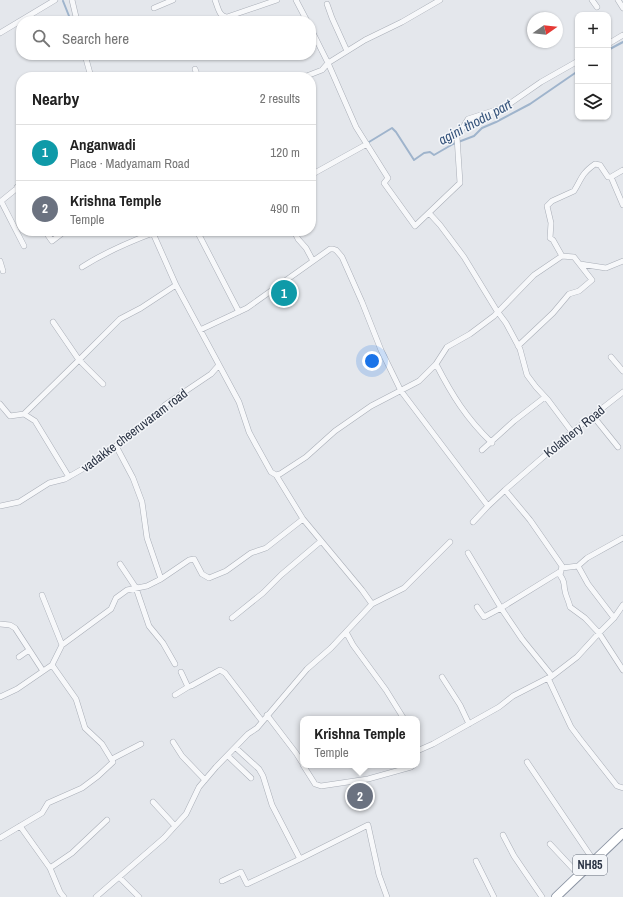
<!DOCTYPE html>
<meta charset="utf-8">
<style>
:root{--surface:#fff;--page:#f2f2f2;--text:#222;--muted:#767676;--line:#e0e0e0;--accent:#d1495b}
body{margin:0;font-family:"Archivo Narrow",sans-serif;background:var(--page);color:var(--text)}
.controls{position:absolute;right:12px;top:12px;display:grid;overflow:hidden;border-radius:8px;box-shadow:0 1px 3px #0004}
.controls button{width:36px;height:36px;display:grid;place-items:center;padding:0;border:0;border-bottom:1px solid var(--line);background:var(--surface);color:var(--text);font:20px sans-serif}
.compass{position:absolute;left:527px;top:12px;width:36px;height:36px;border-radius:50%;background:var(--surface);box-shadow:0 1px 3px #0004;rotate:76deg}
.you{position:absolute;left:372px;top:361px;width:14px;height:14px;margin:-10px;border:3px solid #fff;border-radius:50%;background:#1a73e8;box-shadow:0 0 0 6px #1a73e833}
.badge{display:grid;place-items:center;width:26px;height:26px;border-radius:50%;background:var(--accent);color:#fff;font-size:13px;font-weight:700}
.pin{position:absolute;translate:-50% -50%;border:2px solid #fff;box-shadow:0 1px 4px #0006}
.popup{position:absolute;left:300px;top:716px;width:120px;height:52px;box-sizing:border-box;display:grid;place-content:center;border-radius:8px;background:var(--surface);filter:drop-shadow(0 1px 3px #0005);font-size:13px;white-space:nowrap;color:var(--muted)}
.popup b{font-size:15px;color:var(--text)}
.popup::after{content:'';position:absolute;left:50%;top:100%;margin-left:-8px;border:8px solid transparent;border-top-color:var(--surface)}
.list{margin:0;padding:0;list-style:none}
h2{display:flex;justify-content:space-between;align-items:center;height:52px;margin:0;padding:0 16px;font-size:17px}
h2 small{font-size:13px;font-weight:400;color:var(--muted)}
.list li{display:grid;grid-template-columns:26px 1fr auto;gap:12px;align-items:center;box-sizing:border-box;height:56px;padding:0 16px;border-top:1px solid var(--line)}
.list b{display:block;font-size:15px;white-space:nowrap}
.list p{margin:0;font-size:13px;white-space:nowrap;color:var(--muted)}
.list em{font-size:13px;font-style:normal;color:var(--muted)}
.icon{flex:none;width:22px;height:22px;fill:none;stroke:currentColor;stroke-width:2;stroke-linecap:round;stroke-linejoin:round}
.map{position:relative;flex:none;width:623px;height:897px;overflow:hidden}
.search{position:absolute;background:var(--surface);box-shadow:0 1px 3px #0004;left:16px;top:16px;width:300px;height:44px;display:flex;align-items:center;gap:10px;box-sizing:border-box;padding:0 14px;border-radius:16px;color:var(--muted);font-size:15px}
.panel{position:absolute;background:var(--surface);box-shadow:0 1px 3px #0004;left:16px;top:72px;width:300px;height:164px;border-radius:16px}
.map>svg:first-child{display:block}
</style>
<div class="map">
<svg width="623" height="897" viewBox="0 0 623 897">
<rect width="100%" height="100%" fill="#e4e7ec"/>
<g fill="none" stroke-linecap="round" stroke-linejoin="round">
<path stroke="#9fb4cc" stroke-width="2" d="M63,1l8,20
M608,50l15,-8
M369,142l23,-14 4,4 18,28 10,-7 6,-1 4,3 19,-11 21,-8 8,-8 14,-6 34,-18 48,-33"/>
<g stroke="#a9aeb7" stroke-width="6">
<path id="minor" d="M72,0l5,21
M215,0c3,7 4,17 12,17l50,-17
M296,0l11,21
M592,0l5,7
M618,0l5,8
M327,4l5,14 15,33
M154,8l19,-8
M214,21l10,-4
M311,29l17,34 28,64 32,51 -4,5 31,43 45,-43 -3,-46 11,-18 37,-12 36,-25 37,-21
M0,33l55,-33
M608,44l15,-9
M85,55l6,22
M195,69l3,8
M304,77l18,-7 6,-7 37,-23 37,-18 38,-22
M21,119v1
M311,175l56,-31
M611,177l12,28
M17,187l4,6
M1,201l23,45
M0,202l21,-17
M429,213l11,12 24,32 33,54 9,12 14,26 7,26 9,12 12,13 24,32
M45,231l7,10 13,-10
M152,231l24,54 63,117 10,30 7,13 15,27 5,3 4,-1 26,-17 29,-26 36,-25 48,-25 17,-17 11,-17 23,-13 24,-18 40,-41 28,-19 12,1 18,23 -13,11 -10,3 -16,19 -35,33
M197,231l42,81
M294,231l4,8 8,9 7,13
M562,256l-9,-16 -3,-2 1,-15 -4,-17 5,-5 22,-10c8,-13 7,-17 21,-27l5,1 8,12h3l12,-7
M0,261l3,10
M580,264l26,4 17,-7
M82,267c22,-14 47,-25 71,-34
M53,322l26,38 24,24
M200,330l47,-22 83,-59h3l3,1 6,7 20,45 19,48 20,41 87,115 17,-16
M611,357l12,14
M436,364c16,31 30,54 56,79
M623,392l-51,40 -67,58 25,30 32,46 -2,9c6,8 3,8 5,16 1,6 4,10 5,16l15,11 14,15 15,-15 9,-13
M0,404l10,12 14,-2 11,7 34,56
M24,414l55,-54 41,-41 21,-11 35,-23
M593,416l25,31
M116,446l17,32 9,24 5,36 14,41
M482,450l32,-29 31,-24
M0,506l19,-4 30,-19 16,-4 28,-16 23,-17 10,-10 31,-22 8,-9 46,-31 8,-9
M473,522l15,-16
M468,553l33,55 21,31 30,37
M120,564l16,24 13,38 14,17 12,21
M578,566l9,-8 36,-20
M562,568l16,-2 10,18 26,34
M42,595l20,50
M372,604l32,-16 46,-46
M477,607l7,10 17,-9 60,-37
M232,618l31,-25 18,-18 40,-34
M0,624l10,1 5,3 28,43
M346,632l7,13 33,45 18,29
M19,657l10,-7
M181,672l7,15 3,-1 29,-16 5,3 37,48
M442,677l18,28 9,19
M551,677l26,-20 22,-24 24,37
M175,695l13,-8
M0,697l17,-8 35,-24 10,-20 49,-36 5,-11 11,-8 20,-4 14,-7 28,-19 5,-1 8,15 7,4 17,-7 25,-18 15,-5 37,-29
M267,715l29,38 7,11
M173,742l9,14 23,24
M236,748l23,21 4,7 9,29 28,54 68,-34 11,50 8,22
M417,751l16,-7 66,-37 14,-11 35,-18 23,49 9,12 37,47 6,2
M228,756l23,22
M112,759l29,-15
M527,762l67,99
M303,765l12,19 6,2 47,-7 43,-12 3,-2
M153,802l22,24
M20,826l30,42
M503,835l11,21 28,41
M0,838l42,-25 6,-10 34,-15 16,-12 15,-14 -11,-18 -17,-16 -9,-29 -24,-34
M550,844l29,31
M476,861l18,36
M119,877l20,20
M222,881l19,-9 6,12 53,-25
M64,897l-4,-5 -10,-24 22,-15 35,-33
M96,897l68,-59 22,-24 13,-27 17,-20 32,-33 9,-6 50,-59 24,-21 41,-44 -10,-14 -59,-71 -27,-44"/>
</g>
<g stroke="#8b94a3" stroke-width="10">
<path id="trunk" d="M556,897l67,-64"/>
</g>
<use href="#minor" stroke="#f7f8fa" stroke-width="5"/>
<use href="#trunk" stroke="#fff" stroke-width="8"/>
</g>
<g text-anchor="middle" stroke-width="3" stroke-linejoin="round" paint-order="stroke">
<rect fill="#f4f6f9" stroke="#676e7b" stroke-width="1" x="573" y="855" width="34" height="20" rx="3"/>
<g font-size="12" font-weight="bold" fill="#2b3445">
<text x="590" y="869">NH85</text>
</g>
<g font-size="13" fill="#2b3445" stroke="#f4f6f9">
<text transform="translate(134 430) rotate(-37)" y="5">vadakke cheeruvaram road</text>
<text transform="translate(574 431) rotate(-39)" y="5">Kolathery Road</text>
</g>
<g font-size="14" font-style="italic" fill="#34527a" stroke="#f4f6f9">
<text transform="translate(475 122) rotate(-28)" y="5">agini thodu part</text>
</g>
</g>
</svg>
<div class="controls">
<button>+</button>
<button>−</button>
<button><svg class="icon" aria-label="layers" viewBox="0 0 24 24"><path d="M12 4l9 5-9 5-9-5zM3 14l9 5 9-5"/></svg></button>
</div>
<svg class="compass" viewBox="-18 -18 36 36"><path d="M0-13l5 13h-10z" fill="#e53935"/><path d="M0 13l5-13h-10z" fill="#767676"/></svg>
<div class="you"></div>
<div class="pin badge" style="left:284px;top:293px;background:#0f9aa8">1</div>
<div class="pin badge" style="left:360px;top:796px;background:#6b7280">2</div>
<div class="popup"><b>Krishna Temple</b>Temple</div>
<div class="search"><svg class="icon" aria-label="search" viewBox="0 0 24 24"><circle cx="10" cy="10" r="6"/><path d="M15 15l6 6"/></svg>Search here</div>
<section class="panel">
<h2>Nearby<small>2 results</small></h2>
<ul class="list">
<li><span class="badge" style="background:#0f9aa8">1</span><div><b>Anganwadi</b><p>Place · Madyamam Road</p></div><em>120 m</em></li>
<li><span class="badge" style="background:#6b7280">2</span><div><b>Krishna Temple</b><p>Temple</p></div><em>490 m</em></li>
</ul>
</section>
</div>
